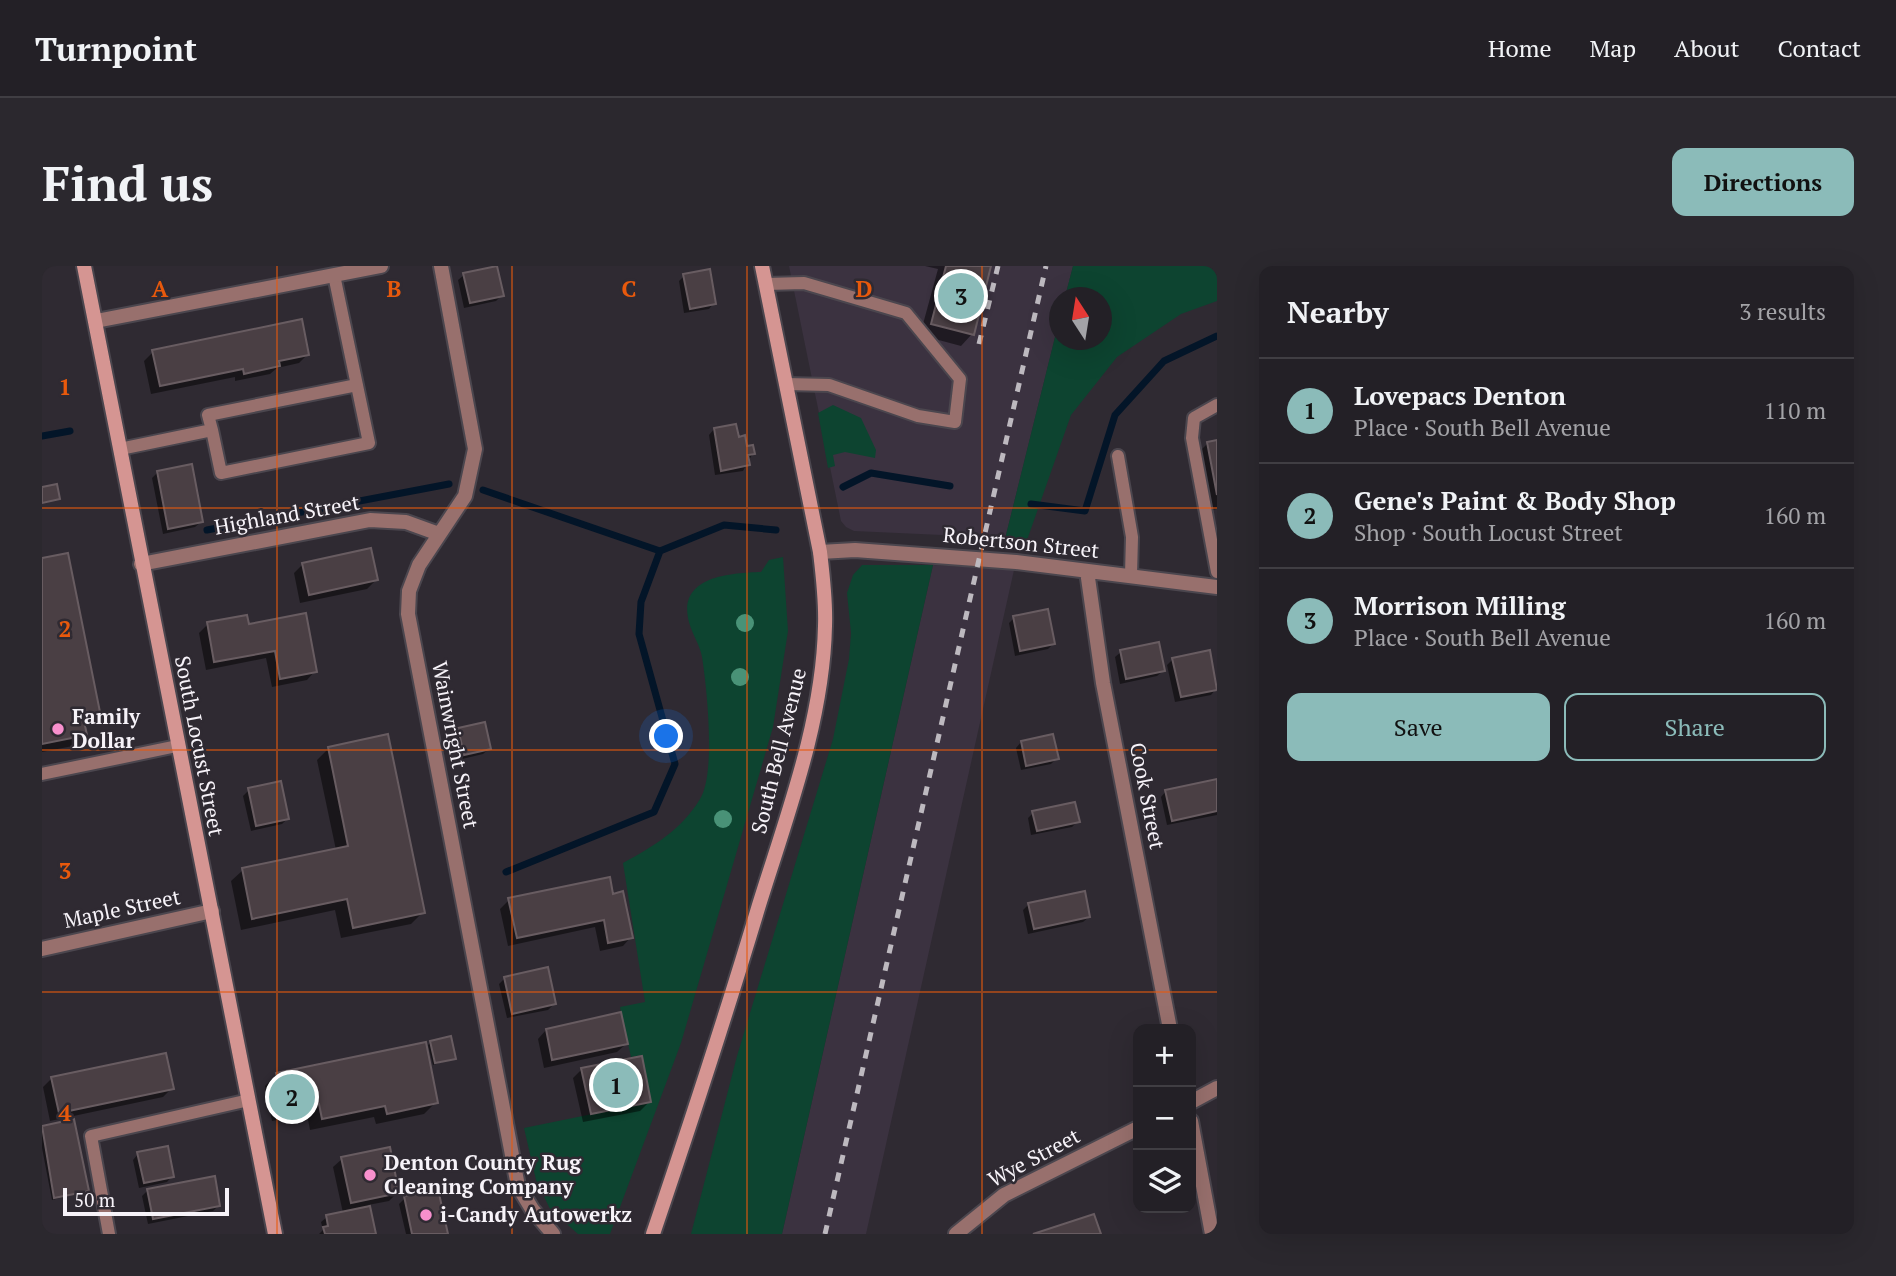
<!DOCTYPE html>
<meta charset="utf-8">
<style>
:root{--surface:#232026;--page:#2b282e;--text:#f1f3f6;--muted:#a3a3a7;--line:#403e43;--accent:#8bbbb9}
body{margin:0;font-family:"PT Serif",serif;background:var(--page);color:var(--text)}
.controls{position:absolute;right:21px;bottom:21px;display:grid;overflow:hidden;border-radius:14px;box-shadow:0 7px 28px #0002}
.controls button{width:63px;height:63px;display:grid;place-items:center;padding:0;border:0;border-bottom:2px solid var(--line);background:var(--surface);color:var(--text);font:35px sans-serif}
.compass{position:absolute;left:1007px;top:21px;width:63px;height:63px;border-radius:50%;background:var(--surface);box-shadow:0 7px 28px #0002;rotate:348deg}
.scale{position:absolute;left:21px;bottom:18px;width:166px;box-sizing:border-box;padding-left:7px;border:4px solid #f7f3f9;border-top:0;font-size:19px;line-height:24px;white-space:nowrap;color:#f7f3f9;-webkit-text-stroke:5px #2f2a32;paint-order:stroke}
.you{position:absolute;left:625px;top:471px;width:24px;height:24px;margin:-18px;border:5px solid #fff;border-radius:50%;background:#1a73e8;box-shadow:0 0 0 10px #1a73e833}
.badge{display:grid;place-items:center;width:46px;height:46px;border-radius:50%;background:var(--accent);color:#111;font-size:23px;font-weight:700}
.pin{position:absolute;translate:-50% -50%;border:4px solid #fff;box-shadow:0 2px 7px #0006}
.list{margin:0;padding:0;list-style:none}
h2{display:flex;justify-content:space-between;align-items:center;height:91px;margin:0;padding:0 28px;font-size:30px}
h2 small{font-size:23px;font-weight:400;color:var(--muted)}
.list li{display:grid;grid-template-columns:46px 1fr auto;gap:21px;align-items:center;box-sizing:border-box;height:105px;padding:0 28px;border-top:2px solid var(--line)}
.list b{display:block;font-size:26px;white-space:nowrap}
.list p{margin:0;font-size:23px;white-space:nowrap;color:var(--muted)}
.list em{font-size:23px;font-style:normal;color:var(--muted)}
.actions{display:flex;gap:14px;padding:21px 28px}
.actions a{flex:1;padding:16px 0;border:2px solid var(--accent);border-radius:14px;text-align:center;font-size:24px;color:var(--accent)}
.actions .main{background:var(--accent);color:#111}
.icon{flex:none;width:38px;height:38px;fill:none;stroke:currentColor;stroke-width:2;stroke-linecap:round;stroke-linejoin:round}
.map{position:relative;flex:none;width:1175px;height:968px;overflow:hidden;border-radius:14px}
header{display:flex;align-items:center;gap:42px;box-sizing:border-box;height:98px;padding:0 35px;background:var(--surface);border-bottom:2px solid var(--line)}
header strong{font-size:33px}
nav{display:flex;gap:38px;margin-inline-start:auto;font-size:24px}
.intro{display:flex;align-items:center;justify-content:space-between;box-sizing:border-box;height:168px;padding:0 42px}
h1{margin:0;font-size:49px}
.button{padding:18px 32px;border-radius:14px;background:var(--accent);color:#111;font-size:24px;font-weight:700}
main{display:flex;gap:42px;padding:0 42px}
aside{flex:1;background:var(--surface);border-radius:14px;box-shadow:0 7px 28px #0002}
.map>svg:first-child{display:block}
</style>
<header>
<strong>Turnpoint</strong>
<nav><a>Home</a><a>Map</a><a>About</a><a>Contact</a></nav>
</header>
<div class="intro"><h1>Find us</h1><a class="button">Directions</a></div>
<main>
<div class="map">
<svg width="1175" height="968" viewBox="0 0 1175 968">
<rect width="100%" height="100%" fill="#2f2a32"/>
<path fill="#3b3240" d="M747,0h284l-8,31 -6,1v23l-54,218 -22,2 -41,-6 -88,-4 -8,-4 -5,-6z
M891,299l81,5 -148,664h-84z"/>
<path fill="#0d4430" d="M1031,0h144v35l-36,13 -64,43 -46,58 -45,128 -21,-4 54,-218v19h42v-42l-36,-1z
M791,139l28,13 15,32 -1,8 -30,-6 -12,3 2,11 -7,2 -10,-55z
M741,291l5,74 -15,96 -92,316 -71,191h-32l-28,-25 -14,-29 -12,-52 127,-26 -9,-47 -11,2 -11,-50 25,-5 -22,-139c31,-17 58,-33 77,-64 16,-25 7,-111 2,-142 -2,-12 -10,-23 -13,-35 -12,-45 39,-49 72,-50l8,-12z
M820,299h71l-151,669h-91l46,-178 96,-317 16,-80 2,-26 -4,-40 6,-18z"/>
<path fill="#0007" d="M883,0h64l-17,68 -11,12 -41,-11 18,-66z
M422,9l38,20 -6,6 -32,7 -6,-28z
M642,10l30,27 -5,6 -25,4 -5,-32z
M111,86l155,2 -9,9 -22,5 -7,6 -35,7v-4l-84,17 -7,-33z
M672,163l23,10 16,14 -10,18 -28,4 -6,-40z
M1175,176v67l-10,2 -11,-56 11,-11z
M115,207l44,49 -6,5 -32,7 -11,-56z
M0,294l57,156 -15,13 1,5 -12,12 -31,6z
M261,298l73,16 -9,9 -67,14 -6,-30z
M972,352l39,26 -5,5 -33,7 -6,-33z
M166,358l40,3 67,44 -8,9 -35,7 -6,-29 -60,12 -7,-37z
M1079,386l42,19 -6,5 -37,8 -5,-27z
M1131,393l43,30 -5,6 -36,7 -8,-37z
M417,464l30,19 -6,5 -25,6 -5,-25z
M979,476l36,16 -6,6 -30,6 -5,-22z
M287,482l94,164 -12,12 -70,14 -6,-28 -94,20 -10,-49 12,-11 93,-20 -19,-90z
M1175,515v34l-50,10 -6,-28 5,-6z
M207,524l38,29 -5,5 -31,7 -8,-35z
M991,547l45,8 -6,6 -41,8 -3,-17z
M570,630l19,41 -8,9 -23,5 -5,-24 -87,19 -8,-37 9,-9z
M987,638l60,13 -6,5 -55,12 -5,-24z
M463,712l49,26 -6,6 -41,8 -8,-34z
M504,764l80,14 -9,8 -73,16 -6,-29z
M389,776l23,16 -21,7 -5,-20z
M540,803l67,33 -9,9 -57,11 -10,-44z
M235,808l159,28 -12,12 -48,10 -2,-7 -64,13 -3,-16 -35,7 -7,-35z
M10,812l120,10 -9,9 -113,24 -7,-34z
M31,855l14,70 -35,9 -10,-52v-20z
M96,888l34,22 -5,6 -28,6 -6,-28z
M300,893l56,33 -9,9 -21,4 6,29h-55l4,-4 -2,-8 6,-5 16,-4 -10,-46z
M106,924l70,16 -5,5 -65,13 -6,-28z
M363,932l42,36h-41l-7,-30z"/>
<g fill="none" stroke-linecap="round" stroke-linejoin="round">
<path stroke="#031528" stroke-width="7" d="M0,170l28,-5
M801,221l28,-14 79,13
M441,224l177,61
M989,238l54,7 30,-96 49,-54 53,-25
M165,264l242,-46
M464,606l148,-60 21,-48 -36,-130 2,-32 19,-51 64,-26 52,5"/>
</g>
<path fill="#4a3f44" stroke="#685c61" stroke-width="2" d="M455,0l7,30 -34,7 -7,-30z
M904,0h45l-17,69 -43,-11z
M668,3l6,35 -26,5 -7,-35z
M260,53l7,36 -30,6 1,5 -36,8 -1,-5 -83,17 -8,-36z
M694,158l3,13 6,-2 2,11 6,-1 2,9 -7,1 2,10 -29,6 -7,-43z
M1175,174v55l-10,-53z
M150,198l11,58 -35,7 -11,-58z
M15,218l3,15 -18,4v-16z
M329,282l7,32 -69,15 -7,-32z
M26,287l33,164 -17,4 3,14 -45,9v-186z
M1006,343l7,35 -35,7 -7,-35z
M264,347l11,59 -37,7 -5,-28 -61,11 -7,-40 40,-7 2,9z
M1117,376l6,29 -39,8 -6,-29z
M1168,384l7,40 -36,7 -9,-39z
M443,456l6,27 -27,6 -6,-27z
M346,468l37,179 -72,15 -6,-29 -95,20 -10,-51 106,-22 -20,-99z
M1011,468l6,25 -33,7 -5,-25z
M1175,513v32l-45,10 -7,-31z
M239,515l8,38 -33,7 -8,-38z
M1033,536l5,20 -43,9 -5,-20z
M568,611l3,17 10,-3 10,47 -25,5 -4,-23 -87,18 -9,-40z
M1043,625l5,26 -56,12 -6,-26z
M506,701l8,37 -44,10 -8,-37z
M579,746l7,32 -76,16 -6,-31z
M409,770l5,23 -21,4 -5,-22z
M384,776l12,61 -51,11 -2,-8 -63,13 -3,-15 -35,7 -8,-38z
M124,787l8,36 -115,24 -8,-36z
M600,790l9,46 -60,12 -10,-46z
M32,853l15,72 -35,7 -12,-72z
M126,880l6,31 -30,6 -7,-31z
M348,881l9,46 -48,10 -10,-46z
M173,910l5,30 -67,13 -6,-30z
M396,923l10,45h-36l-8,-38z
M328,940l6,28h-51l-2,-7 5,-1 -2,-11z
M1052,948l7,20h-68z"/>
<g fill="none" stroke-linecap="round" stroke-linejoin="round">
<g stroke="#4b464e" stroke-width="16">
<path id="service" d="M724,18l38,-1 102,30 54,66 -5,43 -37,-6 -89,-31 -43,-1
M1175,139l-23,13 -2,20 25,134
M170,164l-4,-15 149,-30
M78,183l92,-19 9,43 148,-30 -35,-168
M1076,190l14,81 -1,38
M0,508l135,-28
M67,968l-18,-98 158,-36"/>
</g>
<g stroke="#4b464e" stroke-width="18">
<path id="minor" d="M399,0l34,183 -10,47 -46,69 -10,26 -1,23 110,572 14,23 21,25
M54,55l285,-55
M778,286l35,-2 161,12 201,25
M99,298l229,-44 36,2 33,12
M1045,305l16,112 67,346
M0,683l170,-38
M1149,836l26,-14
M1149,855l21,113
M914,968l48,-39 134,-67"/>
</g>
<g stroke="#4b464e" stroke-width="18">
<path id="secondary" d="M42,0l191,968
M611,968c37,-109 73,-219 106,-329 28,-90 64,-184 66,-279 1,-25 -2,-49 -5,-74l-58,-286"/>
</g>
<use href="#service" stroke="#98706d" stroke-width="12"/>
<use href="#minor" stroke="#98706d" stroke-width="14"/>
<use href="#secondary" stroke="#d59592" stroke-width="14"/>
<path stroke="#bdb9bf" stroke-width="5" stroke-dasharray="9 9" stroke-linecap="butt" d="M937,78l19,-78
M783,968l221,-968"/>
</g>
<g fill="#499277">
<circle cx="703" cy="357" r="9"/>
<circle cx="698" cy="411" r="9"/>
<circle cx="681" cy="553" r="9"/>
</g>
<path fill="none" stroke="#e8590c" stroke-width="2" stroke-opacity="0.55" d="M235,0v968M470,0v968M705,0v968M940,0v968M0,242h1175M0,484h1175M0,726h1175"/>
<g fill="#f890cd" stroke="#2f2a32" stroke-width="2.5">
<circle cx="16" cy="463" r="7"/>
<circle cx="328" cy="909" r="7"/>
<circle cx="384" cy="949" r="7"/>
</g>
<g text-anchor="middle" stroke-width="5" stroke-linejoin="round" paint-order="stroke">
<g font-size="21" fill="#f7f3f9" stroke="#2f2a32">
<text transform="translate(245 249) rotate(-10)" y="7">Highland Street</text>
<text transform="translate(979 277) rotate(6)" y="7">Robertson Street</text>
<text transform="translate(413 479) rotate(79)" y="7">Wainwright Street</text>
<text transform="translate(157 480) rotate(79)" y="7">South Locust Street</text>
<text transform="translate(737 485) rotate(-76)" y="7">South Bell Avenue</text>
<text transform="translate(1105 530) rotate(79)" y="7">Cook Street</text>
<text transform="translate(80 643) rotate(-12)" y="7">Maple Street</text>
<text transform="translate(992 892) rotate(-28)" y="7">Wye Street</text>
</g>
<g font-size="21" font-weight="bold" fill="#f7f3f9" stroke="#2f2a32" text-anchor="start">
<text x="30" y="458">Family<tspan x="30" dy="24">Dollar</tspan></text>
<text x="342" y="904">Denton County Rug<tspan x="342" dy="24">Cleaning Company</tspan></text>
<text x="398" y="956">i-Candy Autowerkz</text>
</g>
</g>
<g font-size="23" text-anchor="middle" font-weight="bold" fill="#e8590c" stroke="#2f2a32" stroke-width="5" stroke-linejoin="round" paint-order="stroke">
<text x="118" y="31">A</text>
<text x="352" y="31">B</text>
<text x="587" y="31">C</text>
<text x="822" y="31">D</text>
<text x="23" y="129">1</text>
<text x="23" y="371">2</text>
<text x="23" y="613">3</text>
<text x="23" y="855">4</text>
</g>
</svg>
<div class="controls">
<button>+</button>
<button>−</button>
<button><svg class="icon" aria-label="layers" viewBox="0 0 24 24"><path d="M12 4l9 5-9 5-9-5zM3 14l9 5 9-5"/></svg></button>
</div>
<svg class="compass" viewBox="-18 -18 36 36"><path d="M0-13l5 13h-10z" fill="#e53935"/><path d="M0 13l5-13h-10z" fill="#a3a3a7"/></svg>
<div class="scale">50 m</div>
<div class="you"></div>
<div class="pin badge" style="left:574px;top:819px">1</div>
<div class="pin badge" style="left:250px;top:831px">2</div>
<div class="pin badge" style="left:919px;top:30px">3</div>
</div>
<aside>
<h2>Nearby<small>3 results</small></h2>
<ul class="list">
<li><span class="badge">1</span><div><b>Lovepacs Denton</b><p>Place · South Bell Avenue</p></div><em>110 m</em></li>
<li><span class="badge">2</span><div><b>Gene's Paint &amp; Body Shop</b><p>Shop · South Locust Street</p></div><em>160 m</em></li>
<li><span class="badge">3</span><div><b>Morrison Milling</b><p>Place · South Bell Avenue</p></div><em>160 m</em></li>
</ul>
<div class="actions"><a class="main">Save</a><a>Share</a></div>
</aside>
</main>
